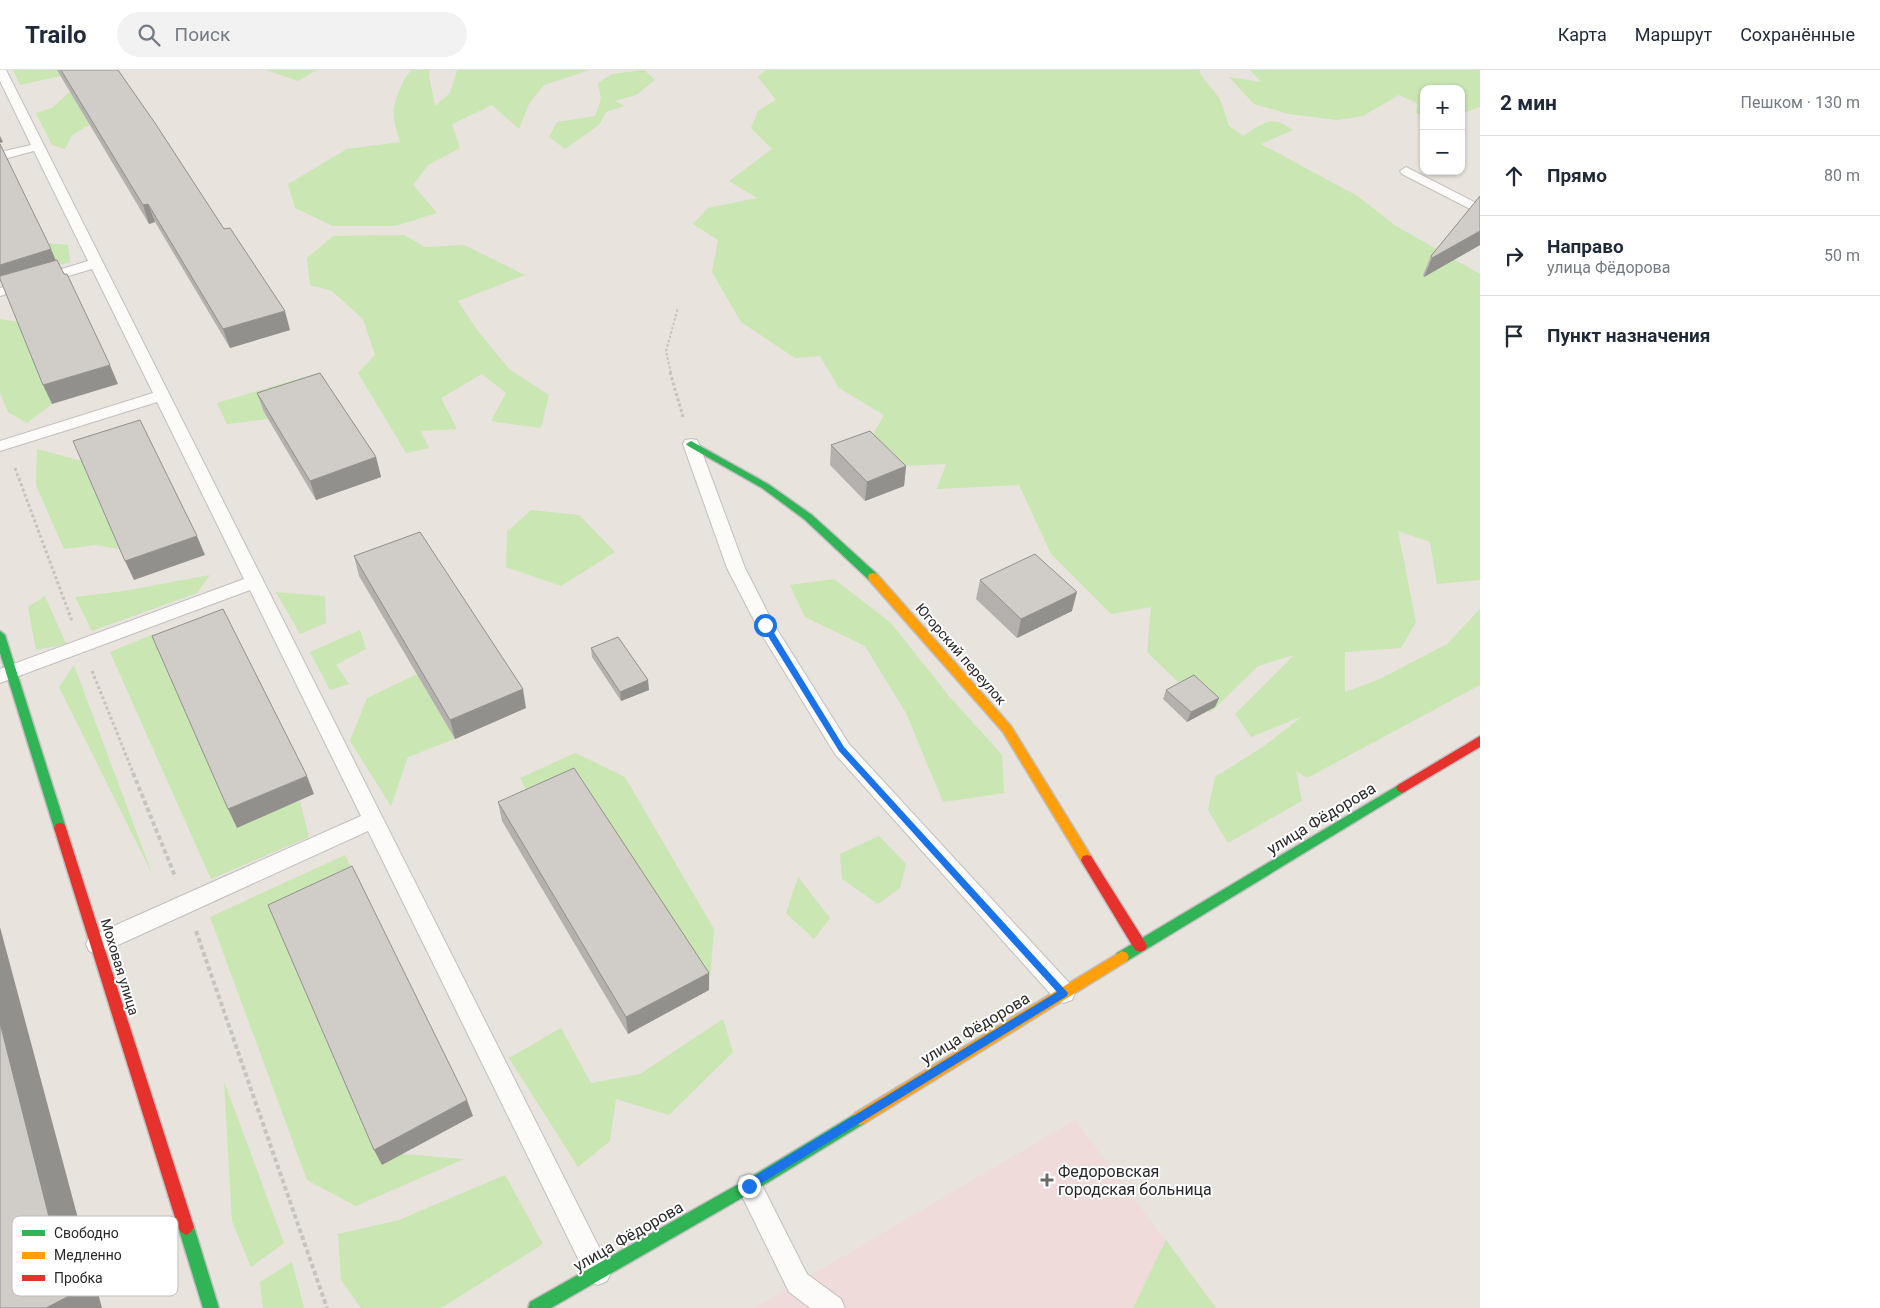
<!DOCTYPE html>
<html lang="ru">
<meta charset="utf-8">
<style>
:root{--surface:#fff;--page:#f2f2f3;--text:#1f2937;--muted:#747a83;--line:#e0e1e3}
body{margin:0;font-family:Roboto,sans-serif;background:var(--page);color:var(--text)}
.controls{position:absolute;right:15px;top:15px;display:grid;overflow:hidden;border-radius:10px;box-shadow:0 1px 4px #0004}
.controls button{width:45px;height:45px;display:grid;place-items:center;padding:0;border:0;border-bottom:1px solid var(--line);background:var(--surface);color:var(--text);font:25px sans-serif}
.stop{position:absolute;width:15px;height:15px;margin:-11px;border:4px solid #1a73e8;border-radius:50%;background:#fff}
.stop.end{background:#1a73e8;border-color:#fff;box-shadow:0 1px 5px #0008}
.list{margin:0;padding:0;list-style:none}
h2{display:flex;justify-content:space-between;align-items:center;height:65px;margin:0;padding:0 20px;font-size:21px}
h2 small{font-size:16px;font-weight:400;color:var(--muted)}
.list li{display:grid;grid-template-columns:32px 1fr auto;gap:15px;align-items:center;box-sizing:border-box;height:80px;padding:0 20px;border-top:1px solid var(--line)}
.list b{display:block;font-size:19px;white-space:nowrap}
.list p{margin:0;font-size:16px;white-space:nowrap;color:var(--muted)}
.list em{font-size:16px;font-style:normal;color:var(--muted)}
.icon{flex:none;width:28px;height:28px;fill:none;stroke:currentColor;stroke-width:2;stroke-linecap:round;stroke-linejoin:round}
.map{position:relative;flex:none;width:1480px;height:1238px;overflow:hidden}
header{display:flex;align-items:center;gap:30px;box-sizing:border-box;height:70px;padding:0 25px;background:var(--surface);border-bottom:1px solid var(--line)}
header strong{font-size:24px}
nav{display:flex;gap:28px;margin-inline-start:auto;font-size:18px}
.search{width:350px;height:45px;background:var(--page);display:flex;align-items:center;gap:12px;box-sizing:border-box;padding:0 18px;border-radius:28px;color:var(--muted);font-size:19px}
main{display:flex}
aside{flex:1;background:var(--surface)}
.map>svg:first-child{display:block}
</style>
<header>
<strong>Trailo</strong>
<div class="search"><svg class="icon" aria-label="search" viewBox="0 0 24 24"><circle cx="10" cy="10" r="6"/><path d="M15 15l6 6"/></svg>Поиск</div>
<nav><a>Карта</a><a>Маршрут</a><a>Сохранённые</a></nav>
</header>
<main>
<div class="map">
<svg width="1480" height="1238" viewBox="0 0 1480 1238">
<rect width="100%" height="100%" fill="#e8e3dd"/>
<path fill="#efdbda" d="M1075,1050l141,188h-461l43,-25z"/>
<path fill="#c9e6b3" d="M13,0h45l3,6 -41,9z
M266,0h51l-19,11z
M412,0h18l-1,6 6,30 15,-13 7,-23h133l-46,15 -15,19 -10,25 -27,-24 -40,19 8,24 -32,17 -15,20 24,28 -42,13h-62l-38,-18 -7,-24 59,-35 53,-7c-7,-24 -10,-31 1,-55 3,-7 5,-12 11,-17z
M644,0l11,10 -19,15 -21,6 10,5 -19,6 -7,13 -34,24 -16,-12 8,-15 38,-6 6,-17 -3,-16 14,-9z
M766,0h433l2,5 19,24 9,27 14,10c20,-13 29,-22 50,-6l-32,14 98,53 37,29 84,48v306l-43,4 -7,-42 -32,-11 18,91 -15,26 -56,4v40l35,-13 67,-35 33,-35v76l-173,93 -11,-7 6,30 -74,42 -20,-33 7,-33 49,-31 39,-30 -52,21 -16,-23 59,-59 -36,11 -48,47 -63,-61 4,-45 -40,7 -60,-60 -32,-69 -82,4 9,-25 -44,2 -31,-28 13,-23 -45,-27 -19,-32 -25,2 -54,-36 -29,-50 6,-32 -25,-16 15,-16 49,-10 -28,-17 43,-32 -21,-21 7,-17 18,-11 -18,-23z
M1250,0h230v37l-19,7v-25h-37v28l-8,-4 1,-10 -18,-8 -36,21 -26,4 -48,-6 -35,-10 -25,-27 32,5z
M71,21l20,33 -19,11 -7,14 -13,-4 -16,-32 16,-5z
M404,165l21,12 39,-2 61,30 -67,26 19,29 32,39 40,26 -8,33 -50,-7 15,-28 -24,-19 -41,24 16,31 -36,2 8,17 -23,5 -48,-80 17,-18 -12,-36 -31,-28 -22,-6 -3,-27 26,-22z
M47,173l21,2 2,17 -70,19v-16z
M0,249l19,3 33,82 -25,19 -19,-11 -8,-19z
M317,303l8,19 -61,20 4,7 -41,5 -10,-21z
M37,379l45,12 38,88 -24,-4 -32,4 -28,-64z
M531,440l48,5 36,37 -54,34 -55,-19 1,-35z
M210,505l-13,18 -105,38 -17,-34 49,-6z
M834,509l57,44 57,72 54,60 2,38 -61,9 -37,-89 -41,-67 -60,-29 -15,-32z
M276,522l49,4 1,27 -26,11z
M45,526l21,48 -30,6 -8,-43z
M360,560l6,19 -30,16 13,19 -19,6 -20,-38z
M154,564l7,21 74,167 65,-21 9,36 -98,42 -101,-227z
M74,595l79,211 -94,-189z
M417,604l38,65 -47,18 -17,49 -41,-65 17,-43z
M575,683l50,24 89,152 -5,61 -132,-203 -42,19 -15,-28z
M879,766l27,28 -6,24 -22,16 -36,-25 -2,-25z
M345,785l14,29 23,281 20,-11 62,5 -108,47 -49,-26 -97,-263z
M798,807l32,41 -16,21 -28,-26z
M723,949l10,33 -64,63 -53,-16 -6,42 -32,26 -69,-109 52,-30 30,55 49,-9z
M224,1011l60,162 -33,24 -19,-46z
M505,1105l38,69 -102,64h-80l-20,-28 -3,-46 61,-14z
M1166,1170l50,68h-83z
M292,1192l12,46h-41l-3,-26z"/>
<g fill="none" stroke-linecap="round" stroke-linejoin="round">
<g stroke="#c1bfbf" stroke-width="2">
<path id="lane" d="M0,0h6l601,1193 4,9 -4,9 -9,4 -9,-4 -221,-450 -263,120 -8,3 -8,-3 -3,-7 3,-7 272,-121 -111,-226 -250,93v-14l244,-90 -87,-177 -157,49v-10l153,-48 -61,-124 -92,27v-8l88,-27 -54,-110 -34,9v-8l31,-7 -31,-64z
M1406,97l74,38v9l-78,-40 -2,-3z
M691,369l6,1 2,4 46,124 28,55 76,121 223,242 3,7 -3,7 -8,3 -8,-3 -221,-246 -76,-124 -32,-62 -44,-124 2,-4z
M749,1104l9,3 49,97 34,25 4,9h-35l-21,-16 -52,-106 3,-9z"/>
</g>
<g stroke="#c1bfbf" stroke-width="3">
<path id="fast" d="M691,371l77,43 44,31 65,59 1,3 -1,3h-8l-65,-61 -42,-31 -74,-42 -2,-2z
M0,561l5,4 61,193 -2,4 -4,1 -4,-1 -2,-4 -54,-175z
M1402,713l4,2 2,3 -2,3 -279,170 -5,2 -5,-2 -2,-4 2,-4z
M860,1041l5,2 2,5 -2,5 -111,68 -203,117h-23l2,-6 214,-121z
M186,1149l5,3 3,5 25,81h-16l-25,-81 3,-5z"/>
</g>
<g stroke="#c1bfbf" stroke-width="3">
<path id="slow" d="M873,503l4,1 134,152 80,130 2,4 -2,4 -4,1 -4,-1 -80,-132 -134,-152 -1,-3 1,-3z
M1122,881l5,2 2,4 -2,4 -262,162 -5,2 -5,-2 -2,-5 2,-5z"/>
</g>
<g stroke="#c1bfbf" stroke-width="3">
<path id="jam" d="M1480,666v11l-74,44 -4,2 -4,-2 -2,-3 2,-3z
M60,753l4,1 2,4 128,399 -3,5 -5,3 -5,-3 -3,-5 -124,-399 2,-4z
M1087,785l4,1 54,86 2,4 -2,4 -5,2 -5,-2 -52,-86 -2,-4 2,-4z"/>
</g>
<path stroke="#c4c4c3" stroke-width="2" stroke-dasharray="2.5 2" stroke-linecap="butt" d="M671,303l-5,-22 12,-43"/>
<path stroke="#c4c4c3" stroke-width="3" stroke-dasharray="3 2.5" stroke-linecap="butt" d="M670,302l13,45
M15,398l57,153
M92,601l42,104"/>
<path stroke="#c4c4c3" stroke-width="4" stroke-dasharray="4.5 3" stroke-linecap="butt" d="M133,703l42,103
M196,861l131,377"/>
<use href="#lane" fill="#fcfbfa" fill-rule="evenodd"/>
<use href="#fast" fill="#30b455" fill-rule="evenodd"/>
<use href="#slow" fill="#ff9f0a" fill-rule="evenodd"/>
<use href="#jam" fill="#e5322d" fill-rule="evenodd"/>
</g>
<path fill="#b3b0ad" d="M57,0h61l172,260 -60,18 -75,-126 -6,2z
M1480,126v49l-56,32 -1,-2 8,-19z
M257,323l119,64 5,20 -65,23 -52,-88z
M831,375l75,21 -2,20 -39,15 -35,-36z
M354,486l172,152 -71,31 -96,-163z
M980,510l92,31 -55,27 -41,-39z
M591,578l58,42 -28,11 -29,-44z
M1166,620l53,8 -4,9 -28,15 -24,-23z
M498,732l211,171v17l-81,44 -126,-213z"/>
<path fill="#92908d" d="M0,66l3,6 -3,1z
M148,134l7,18 -6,2 -6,-19z
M1480,161v14l-56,32 8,-19z
M51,179l8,19 -59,9v-12z
M285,241l5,19 -60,18 -7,-19z
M110,295l8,19 -66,20 -9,-19z
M376,387l5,20 -65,23 -6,-19z
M906,396l-2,20 -39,15 2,-19z
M197,466l8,19 -71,25 -9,-19z
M1077,522l-5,19 -55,27 4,-19z
M648,610l1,10 -28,11 -1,-9z
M523,619l3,19 -71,31 -5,-19z
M1219,628l-4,9 -28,15 4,-10z
M307,706l7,18 -77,34 -9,-19z
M0,857l102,381h-56l-46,-285z
M709,903v17l-81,44 -2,-17z
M467,1030l6,16 -91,49 -8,-15z"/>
<path fill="#d0cdc9" stroke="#92908d" d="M61,0h57l37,53 69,106 6,-1 55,83 -62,18 -75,-125 -5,1z
M0,74l51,105 -51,16z
M1480,126v35l-48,27 -1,-2z
M57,190l7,14h3l43,91 -67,20 -43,-106v-3z
M320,303l56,84 -66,24 -53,-88z
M140,350l57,116 -72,25 -52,-120z
M870,361l36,35 -39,16 -36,-37z
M420,462l103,157 -73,31 -96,-164z
M1035,484l42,38 -56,27 -41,-39z
M223,539l84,167 -79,33 -76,-173z
M618,567l30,43 -28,12 -29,-44z
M1194,605l25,23 -28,14 -25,-22z
M574,698l135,205 -83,44 -128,-215z
M352,796l115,234 -93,50 -106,-245z
M0,953l69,273 -23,12h-46z"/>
<path fill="#1a73e8" d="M765,552l3,1 76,124 224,246 -1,3 -318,195 -4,-2 -1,-3 1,-4 312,-190 -218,-241 -78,-126z"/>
<path fill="#6c6a68" stroke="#fff" stroke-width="2" d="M1044.5 1102.5h5v5h5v5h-5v5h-5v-5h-5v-5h5z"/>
<g text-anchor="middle" stroke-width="4" stroke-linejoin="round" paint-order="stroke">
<g font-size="14" fill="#292929" stroke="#fff">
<text transform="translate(961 584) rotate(49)" y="5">Югорский переулок</text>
<text transform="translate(120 897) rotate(73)" y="5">Моховая улица</text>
</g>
<g font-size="16" fill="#292929" stroke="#fff">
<text transform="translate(1321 748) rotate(-31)" y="6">улица Фёдорова</text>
<text transform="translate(975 958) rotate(-31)" y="6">улица Фёдорова</text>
<text transform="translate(628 1166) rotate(-30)" y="6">улица Фёдорова</text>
</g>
<g font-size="16" fill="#292929" stroke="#fff" text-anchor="start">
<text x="1058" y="1107">Федоровская<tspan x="1058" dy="18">городская больница</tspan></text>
</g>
</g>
<rect x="12" y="1146" width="166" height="80" rx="8" fill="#fff" stroke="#bfbfbf" stroke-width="1"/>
<rect x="22" y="1160" width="23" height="6" fill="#30b455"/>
<rect x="22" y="1182" width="23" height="7" fill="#ff9f0a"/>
<rect x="22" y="1205" width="23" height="6" fill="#e5322d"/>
<g font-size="14" fill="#292929">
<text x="54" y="1168">Свободно</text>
<text x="54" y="1190">Медленно</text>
<text x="54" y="1213">Пробка</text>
</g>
</svg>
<div class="controls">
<button>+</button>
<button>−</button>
</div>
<div class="stop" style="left:765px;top:555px"></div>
<div class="stop end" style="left:749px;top:1116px"></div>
</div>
<aside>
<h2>2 мин<small>Пешком · 130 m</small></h2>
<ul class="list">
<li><svg class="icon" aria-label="ahead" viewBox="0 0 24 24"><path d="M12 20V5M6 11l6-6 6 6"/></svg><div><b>Прямо</b></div><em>80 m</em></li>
<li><svg class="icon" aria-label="right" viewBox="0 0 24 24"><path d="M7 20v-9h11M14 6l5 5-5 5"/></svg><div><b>Направо</b><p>улица Фёдорова</p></div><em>50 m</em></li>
<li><svg class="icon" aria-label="arrive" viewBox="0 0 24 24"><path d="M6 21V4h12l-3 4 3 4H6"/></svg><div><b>Пункт назначения</b></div></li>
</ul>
</aside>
</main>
